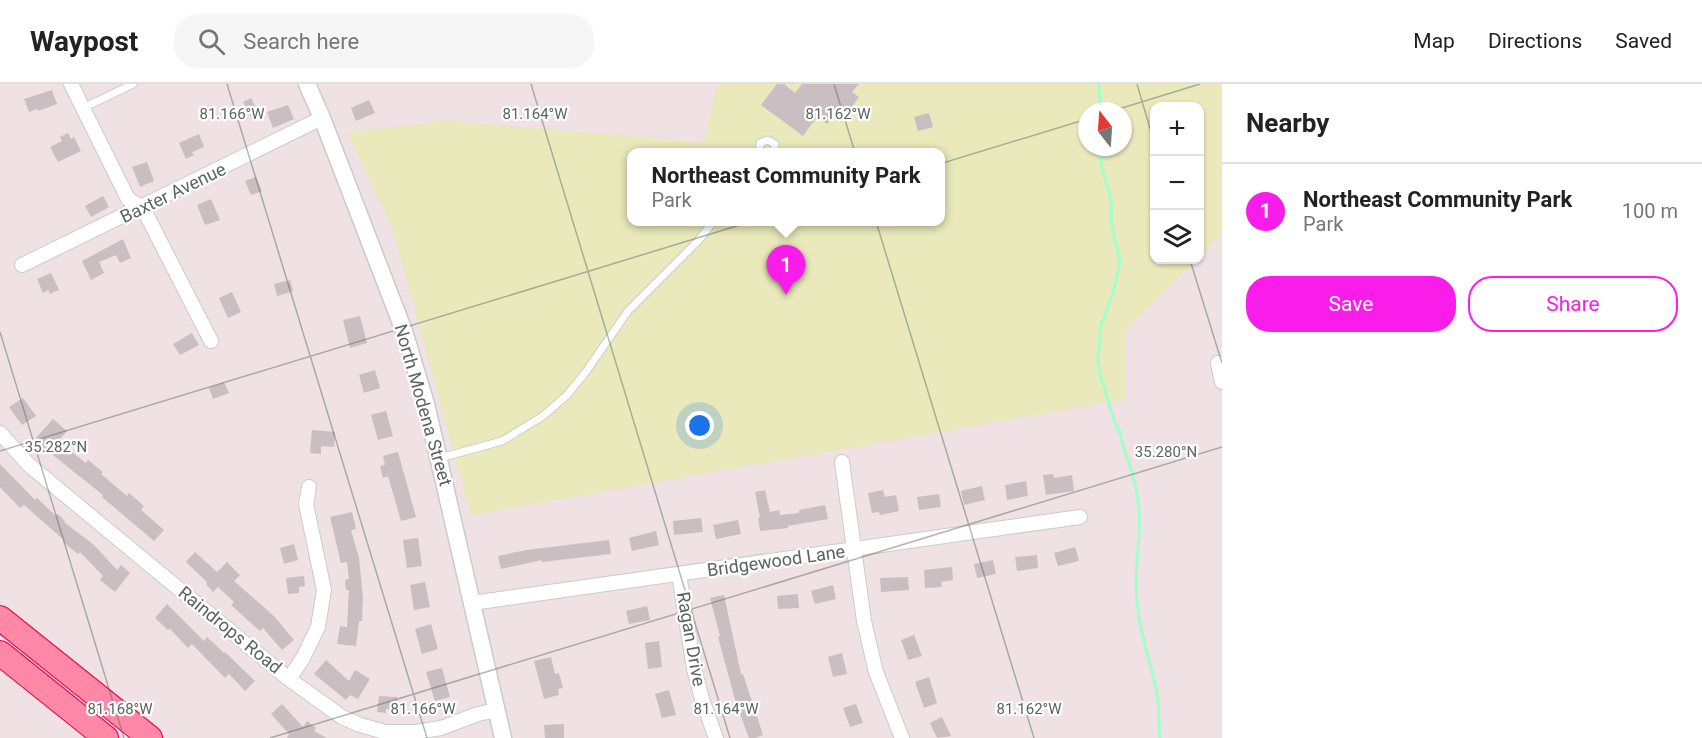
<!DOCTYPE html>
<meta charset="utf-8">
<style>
:root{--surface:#fff;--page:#f6f6f6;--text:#222;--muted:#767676;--line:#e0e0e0;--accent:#fa1ce9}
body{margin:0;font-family:Roboto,sans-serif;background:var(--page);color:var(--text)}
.controls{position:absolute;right:18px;top:18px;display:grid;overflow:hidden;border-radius:12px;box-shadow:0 2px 4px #0004}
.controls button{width:54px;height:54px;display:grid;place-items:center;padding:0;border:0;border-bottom:2px solid var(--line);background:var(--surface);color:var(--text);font:30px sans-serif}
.compass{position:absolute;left:1078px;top:18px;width:54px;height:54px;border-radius:50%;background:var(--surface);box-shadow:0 2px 4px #0004;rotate:343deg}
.you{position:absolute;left:700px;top:342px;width:21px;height:21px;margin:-15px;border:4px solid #fff;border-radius:50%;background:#1a73e8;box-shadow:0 0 0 9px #1a73e833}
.badge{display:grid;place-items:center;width:39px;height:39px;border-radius:50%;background:var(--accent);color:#fff;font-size:20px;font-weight:700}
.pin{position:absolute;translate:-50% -50px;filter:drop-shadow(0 2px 3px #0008)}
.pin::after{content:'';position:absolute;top:32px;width:21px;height:18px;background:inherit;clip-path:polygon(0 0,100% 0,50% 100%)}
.popup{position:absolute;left:627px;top:64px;width:318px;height:78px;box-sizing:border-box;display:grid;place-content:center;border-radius:12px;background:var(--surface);filter:drop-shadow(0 2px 4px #0005);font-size:20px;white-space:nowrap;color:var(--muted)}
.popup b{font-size:22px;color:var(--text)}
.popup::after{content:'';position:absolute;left:50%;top:100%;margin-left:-12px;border:12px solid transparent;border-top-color:var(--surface)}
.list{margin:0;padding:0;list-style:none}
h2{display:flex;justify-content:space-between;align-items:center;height:78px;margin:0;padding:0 24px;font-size:26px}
h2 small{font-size:20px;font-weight:400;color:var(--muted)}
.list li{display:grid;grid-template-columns:39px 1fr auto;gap:18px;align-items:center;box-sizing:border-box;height:96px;padding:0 24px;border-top:2px solid var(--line)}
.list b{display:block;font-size:22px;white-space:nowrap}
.list p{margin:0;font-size:20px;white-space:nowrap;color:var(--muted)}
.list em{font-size:20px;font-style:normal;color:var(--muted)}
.actions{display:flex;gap:12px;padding:18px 24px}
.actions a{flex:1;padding:14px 0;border:2px solid var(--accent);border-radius:24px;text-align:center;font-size:21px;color:var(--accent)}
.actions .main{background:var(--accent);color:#fff}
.icon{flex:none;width:33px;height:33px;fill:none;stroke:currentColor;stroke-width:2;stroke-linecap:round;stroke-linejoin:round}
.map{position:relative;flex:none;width:1222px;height:654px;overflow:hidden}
header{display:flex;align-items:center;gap:36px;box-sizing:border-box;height:84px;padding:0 30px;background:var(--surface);border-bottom:2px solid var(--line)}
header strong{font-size:28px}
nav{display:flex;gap:33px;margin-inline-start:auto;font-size:21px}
.search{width:420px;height:54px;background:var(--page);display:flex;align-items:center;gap:15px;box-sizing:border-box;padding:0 21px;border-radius:24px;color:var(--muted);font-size:22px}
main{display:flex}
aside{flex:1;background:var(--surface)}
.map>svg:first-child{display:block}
</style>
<header>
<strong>Waypost</strong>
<div class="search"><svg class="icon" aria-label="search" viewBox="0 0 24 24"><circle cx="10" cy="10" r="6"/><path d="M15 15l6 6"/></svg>Search here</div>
<nav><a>Map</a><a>Directions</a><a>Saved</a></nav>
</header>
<main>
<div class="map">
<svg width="1222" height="654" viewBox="0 0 1222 654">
<rect width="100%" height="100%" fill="#efe1e4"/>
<path fill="#e9e9bb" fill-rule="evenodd" d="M717,0h505v150l-22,23v-151h-46v154h43l-71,70v69l-655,116 -79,-288 -45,-95 101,-11 256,21zM1087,27h36v36h-36zM632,68h308v70h-308z"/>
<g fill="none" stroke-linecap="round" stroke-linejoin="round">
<path stroke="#a1ffca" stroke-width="3" d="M1099,0l1,27
M1102,63l-1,17 10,36 1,28 8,33 -6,29 -13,35 -3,34 1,12 16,52c6,7 6,17 9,26 11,29 17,53 15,85 -1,23 -5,46 -2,69 3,29 12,56 19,85 4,15 2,34 4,50"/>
</g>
<path fill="#c9bec2" d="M777,0h7l11,9 7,-9h57l-7,8 7,5 -17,23 -7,-6 -8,10 -10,-7 -14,19 -42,-31z
M52,6l5,14 -19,7 -1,-2 -8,3 -5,-13z
M251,14l9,17 -8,4 -9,-17z
M369,16l6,13 -19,8 -5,-13z
M288,21l6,14 -21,9 -6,-16z
M929,29l4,14 -15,4 -4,-14z
M68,49l3,6 3,-2 7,14 -23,11 -8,-15 12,-6 -2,-4z
M199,50l5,13 -12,5 2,3 -8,4 -7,-16z
M147,78l7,19 -14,6 -8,-20z
M256,93l6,14 -11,4 -6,-14z
M103,112l6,11 -18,10 -6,-11z
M211,115l9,21 -15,5 -8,-20z
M123,155l8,19 -11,5 -4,-8 -17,7 5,11 -13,7 -9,-19z
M51,189l8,17 -9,4 -2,-4 -5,3 -6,-14z
M290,196l3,11 -16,5 -3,-12z
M232,208l9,20 -13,6 -9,-20z
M360,232l7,27 -17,5 -7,-28z
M192,249l7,12 -19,10 -7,-11z
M375,286l5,18 -16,5 -5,-18z
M224,298l5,11 -16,6 -4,-11z
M23,314l13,18 -14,9 -13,-18z
M386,327l7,25 -15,4 -7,-25z
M53,335l14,12 -9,10 28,22 2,-3 15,12 -2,2 26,22 2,-3 15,13 -3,4 23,20 -10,11 -52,-44 1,-2 -69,-55z
M312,346l23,2 -1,15 -13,-1v8l-11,-1z
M398,368l18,65 -15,4 -13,-45 -5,2 -3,-12 5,-1 -2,-9z
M0,380l35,36 2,-2 19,18 2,-2 7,7 -1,1 30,23 23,25 4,-5 9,8 -15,19 -15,-12 3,-4 -23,-24 -2,2 -15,-12 1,-2 -40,-35 -4,3 -20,-21z
M1053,390l1,4 18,-3 2,16 -28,4 -3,-20z
M1026,397l2,15 -21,4 -2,-15z
M982,402l3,14 -21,5 -3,-14z
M765,406l5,22 9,-2 1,5 19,-2v-3l26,-5 3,14 -40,7v2l-28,3 -2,-13h2l-5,-26z
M883,406l2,7 11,-2 3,16 -19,4 -1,-3 -7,1 -4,-20z
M939,410l2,13 -22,3 -2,-13z
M352,428l4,17 -5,1 8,28 4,40 -1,23h-3l-3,25 -19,-2 3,-18 7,1 2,-37h-3l-1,-10 4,-1 -2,-17 -6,1 -11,-46z
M701,434l2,14 -29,3 -1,-14z
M738,436l3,14 -25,5 -3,-14z
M656,447l3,14 -27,6 -3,-13z
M418,454l4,28 -15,2 -4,-28z
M609,456l2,14 -69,8v-2l-41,9 -3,-13 28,-6z
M294,460l4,16 -14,4 -4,-16z
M1075,463l4,14 -21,5 -4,-13z
M195,468l22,20 10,-10 13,13 -6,6 40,35 20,24 -12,10 -19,-22 -3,3 -29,-26 3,-3 -16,-15 -5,5 -7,-8 1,-2 -21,-20z
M1037,471l1,13 -21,3 -2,-14z
M993,476l3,14 -19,4 -3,-14z
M952,483l1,13 -12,2 1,5 -17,1 -1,-18z
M304,492l1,10 -6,1v6l-11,1 -2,-16z
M908,493l1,13 -28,2 -1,-14z
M425,498l5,25 -16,3 -4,-25z
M833,501l3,14 -21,5 -4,-13z
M798,510l1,14 -21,1 -1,-13z
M724,511l17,79h2l20,61 -8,3h-6l-13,-35 -18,-66 2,-1 -10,-38z
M167,520l37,37 3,-4 17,16 1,-1 30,29 -10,10 -16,-17 -4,4 -33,-34 -4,4 -18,-19 -2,1 -13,-12z
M647,522l3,14 -21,4 -3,-13z
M431,540l7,25 -16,5 -7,-25z
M914,551l8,21 -14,4 -7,-20z
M659,557l3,26 -14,2 -3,-26z
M842,569l5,21 -14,3 -5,-20z
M551,573l4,17 4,-1 4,15 -5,1 1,6 -15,4 -10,-38z
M326,576l23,21 6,-11 15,9 -12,20 -8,-4 -4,5 -32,-26z
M442,584l8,29 -15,4 -9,-29z
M929,593l8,26 -13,5 -9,-26z
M669,606l7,25 -14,3 -7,-24z
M379,612l18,1 -1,13 -10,-1v4l-9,-1z
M282,620l21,23 4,-6 9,7 -2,3 13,7h-40l2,-4 -18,-20z
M856,620l7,19 -13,4 -7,-19z
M942,633l9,19 -14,2 -7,-15z
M564,640v14h-19l-1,-13z"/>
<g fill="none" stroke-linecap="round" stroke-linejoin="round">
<g stroke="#c5cecb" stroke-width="9">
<path id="service" d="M83,24l50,-24
M759,68l1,-9 8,-3 7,4 -1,8
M440,374l62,-17 41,-25 24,-21 18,-22 43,-62 70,-70 15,-19"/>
</g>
<g stroke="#c5cecb" stroke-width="16">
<path id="minor" d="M71,0l57,115 15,9 68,133
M22,181l300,-147
M1218,279l4,19
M0,349l29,32 139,115 121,99 53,38 18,8 25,7h31l25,-4 37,-14 19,-4
M842,378l22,159 12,51 26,66
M679,490l15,95 8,30 14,39
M472,519l608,-86
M289,595l14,-21 15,-31 6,-37 -18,-86 3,-17"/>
</g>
<g stroke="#c5cecb" stroke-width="19">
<path id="tertiary" d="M307,0l15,34 82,213 22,73 77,334"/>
</g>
<g stroke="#f0004b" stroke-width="26">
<path id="motorway" d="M0,534l150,120
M0,569l106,85"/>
</g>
<use href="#service" stroke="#fff" stroke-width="7"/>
<use href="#minor" stroke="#fff" stroke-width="14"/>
<use href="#tertiary" stroke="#fff" stroke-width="16"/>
<use href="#motorway" stroke="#ff88a6" stroke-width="24"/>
</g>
<path fill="none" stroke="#5a6460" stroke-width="1.5" stroke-opacity="0.45" d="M227,0l200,654M531,0l199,654M834,0l200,654M1137,0l17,58M1112,27l88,-27M1190,176l32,103M0,248l124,406M0,367l1087,-332M270,654l952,-291"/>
<g text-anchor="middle" stroke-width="4.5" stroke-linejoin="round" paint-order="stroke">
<g font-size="18" fill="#5a6460" stroke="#fff">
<text transform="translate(173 109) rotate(-26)" y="6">Baxter Avenue</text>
<text transform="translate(423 321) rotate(74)" y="6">North Modena Street</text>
<text transform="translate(776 477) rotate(-8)" y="6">Bridgewood Lane</text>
<text transform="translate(230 546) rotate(39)" y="6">Raindrops Road</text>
<text transform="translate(691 555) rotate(80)" y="6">Ragan Drive</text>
</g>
</g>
<g font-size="15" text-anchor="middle" fill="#5a6460" stroke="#fff" stroke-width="4.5" stroke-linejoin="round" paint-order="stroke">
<text x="232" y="35">81.166°W</text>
<text x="535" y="35">81.164°W</text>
<text x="838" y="35">81.162°W</text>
<text x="56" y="368">35.282°N</text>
<text x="1166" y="373">35.280°N</text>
<text x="120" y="630">81.168°W</text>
<text x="423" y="630">81.166°W</text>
<text x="726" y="630">81.164°W</text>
<text x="1029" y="630">81.162°W</text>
</g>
</svg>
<div class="controls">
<button>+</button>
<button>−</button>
<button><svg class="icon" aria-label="layers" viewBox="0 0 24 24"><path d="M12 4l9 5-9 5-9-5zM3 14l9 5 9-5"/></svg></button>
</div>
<svg class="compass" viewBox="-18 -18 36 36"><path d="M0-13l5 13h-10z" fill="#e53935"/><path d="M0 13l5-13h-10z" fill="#767676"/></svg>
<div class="you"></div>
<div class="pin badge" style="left:786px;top:211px">1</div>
<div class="popup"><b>Northeast Community Park</b>Park</div>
</div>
<aside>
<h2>Nearby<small></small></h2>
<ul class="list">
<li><span class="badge">1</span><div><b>Northeast Community Park</b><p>Park</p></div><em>100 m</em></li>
</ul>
<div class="actions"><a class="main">Save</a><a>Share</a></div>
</aside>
</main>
